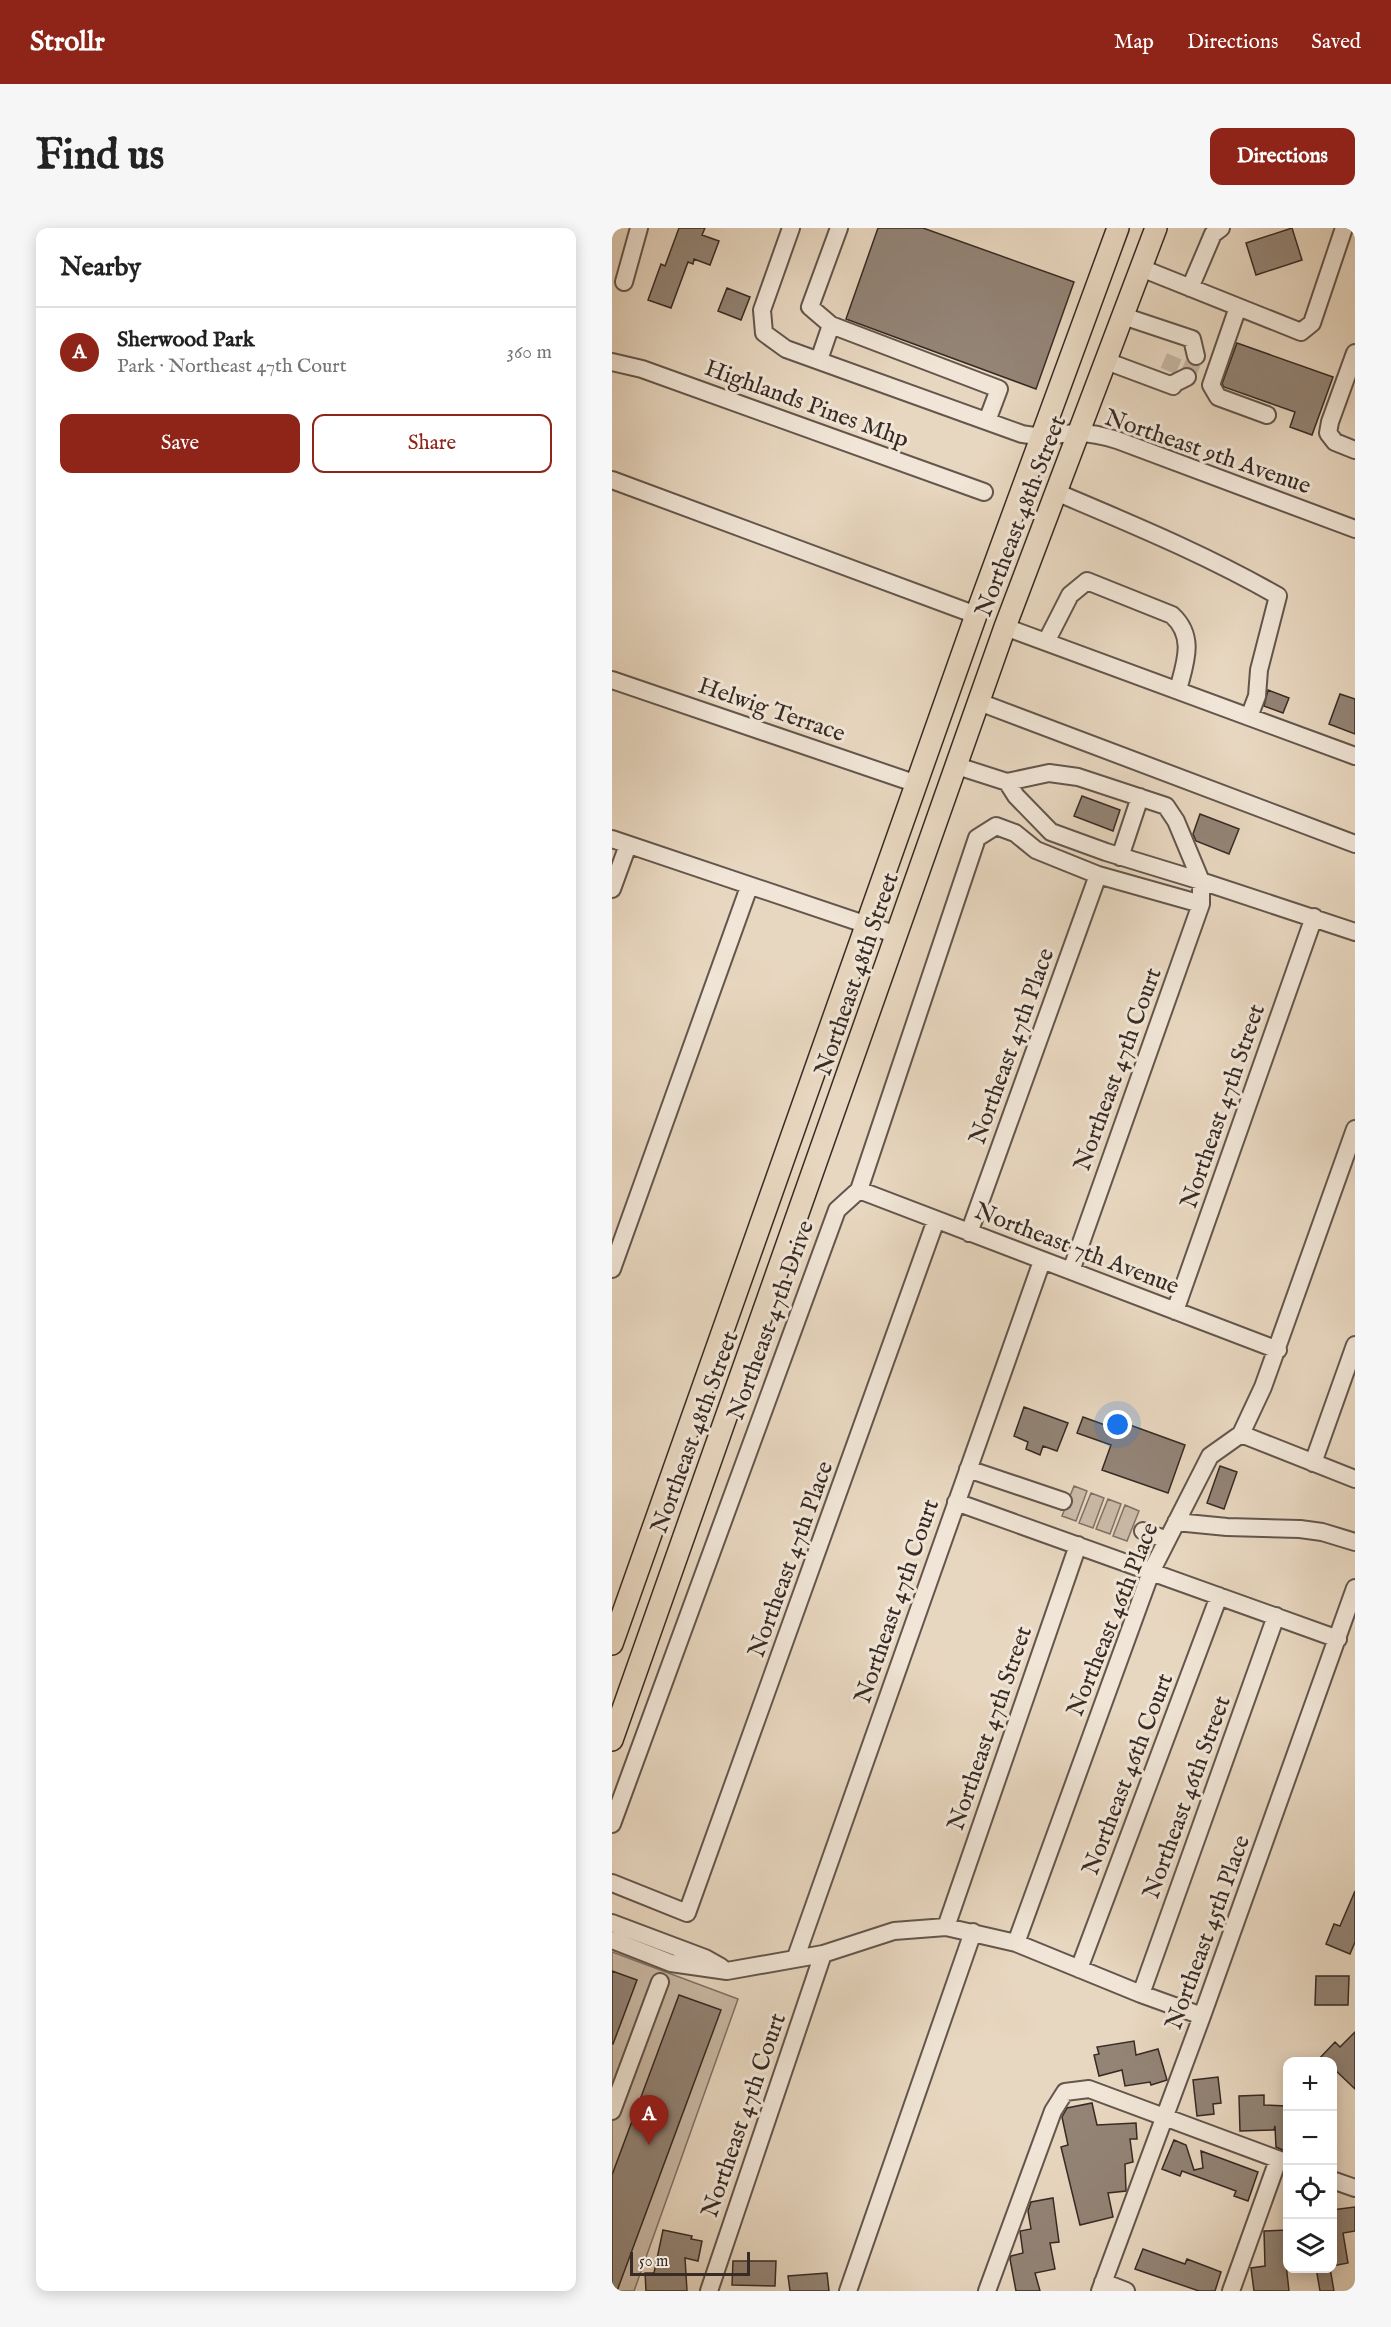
<!DOCTYPE html>
<meta charset="utf-8">
<style>
:root{--surface:#fff;--page:#f6f6f6;--text:#222;--muted:#767676;--line:#e0e0e0;--accent:#8f2418}
body{margin:0;font-family:"IM FELL English",serif;background:var(--page);color:var(--text)}
.controls{position:absolute;right:18px;bottom:18px;display:grid;overflow:hidden;border-radius:12px;box-shadow:0 3px 15px #0003}
.controls button{width:54px;height:54px;display:grid;place-items:center;padding:0;border:0;border-bottom:2px solid var(--line);background:var(--surface);color:var(--text);font:30px sans-serif}
.scale{position:absolute;left:18px;bottom:15px;width:120px;box-sizing:border-box;padding-left:6px;border:3px solid #372b25;border-top:0;font-size:16px;line-height:21px;white-space:nowrap;color:#372b25;-webkit-text-stroke:4px #f0e5d6;paint-order:stroke}
.you{position:absolute;left:506px;top:1197px;width:21px;height:21px;margin:-15px;border:4px solid #fff;border-radius:50%;background:#1a73e8;box-shadow:0 0 0 9px #1a73e833}
.badge{display:grid;place-items:center;width:39px;height:39px;border-radius:50%;background:var(--accent);color:#fff;font-size:20px;font-weight:700}
.pin{position:absolute;translate:-50% -50px;filter:drop-shadow(0 2px 3px #0008)}
.pin::after{content:'';position:absolute;top:32px;width:21px;height:18px;background:inherit;clip-path:polygon(0 0,100% 0,50% 100%)}
.list{margin:0;padding:0;list-style:none}
h2{display:flex;justify-content:space-between;align-items:center;height:78px;margin:0;padding:0 24px;font-size:26px}
h2 small{font-size:20px;font-weight:400;color:var(--muted)}
.list li{display:grid;grid-template-columns:39px 1fr auto;gap:18px;align-items:center;box-sizing:border-box;height:90px;padding:0 24px;border-top:2px solid var(--line)}
.list b{display:block;font-size:22px;white-space:nowrap}
.list p{margin:0;font-size:20px;white-space:nowrap;color:var(--muted)}
.list em{font-size:20px;font-style:normal;color:var(--muted)}
.actions{display:flex;gap:12px;padding:18px 24px}
.actions a{flex:1;padding:14px 0;border:2px solid var(--accent);border-radius:12px;text-align:center;font-size:21px;color:var(--accent)}
.actions .main{background:var(--accent);color:#fff}
.icon{flex:none;width:33px;height:33px;fill:none;stroke:currentColor;stroke-width:2;stroke-linecap:round;stroke-linejoin:round}
.map{position:relative;flex:none;width:743px;height:2063px;overflow:hidden;border-radius:12px}
header{display:flex;align-items:center;gap:36px;box-sizing:border-box;height:84px;padding:0 30px;background:var(--accent);color:#fff}
header strong{font-size:28px}
nav{display:flex;gap:33px;margin-inline-start:auto;font-size:21px}
.intro{display:flex;align-items:center;justify-content:space-between;box-sizing:border-box;height:144px;padding:0 36px}
h1{margin:0;font-size:42px}
.button{padding:15px 27px;border-radius:12px;background:var(--accent);color:#fff;font-size:21px;font-weight:700}
main{display:flex;gap:36px;padding:0 36px}
aside{flex:1;background:var(--surface);border-radius:12px;box-shadow:0 3px 15px #0003}
.map>svg:first-child{display:block}
</style>
<header>
<strong>Strollr</strong>
<nav><a>Map</a><a>Directions</a><a>Saved</a></nav>
</header>
<div class="intro"><h1>Find us</h1><a class="button">Directions</a></div>
<main>
<aside>
<h2>Nearby<small></small></h2>
<ul class="list">
<li><span class="badge">A</span><div><b>Sherwood Park</b><p>Park · Northeast 47th Court</p></div><em>360 m</em></li>
</ul>
<div class="actions"><a class="main">Save</a><a>Share</a></div>
</aside>
<div class="map">
<svg width="743" height="2063" viewBox="0 0 743 2063">
<rect width="100%" height="100%" fill="#e8d7c0"/>
<filter id="stains"><feTurbulence type="fractalNoise" baseFrequency=".00333" numOctaves="4"/><feColorMatrix values="0 0 0 0 .2 0 0 0 0 .09 0 0 0 0 .02 0 0 0 .5 -.17"/></filter>
<radialGradient id="worn" r=".72"><stop offset=".6" stop-color="#630" stop-opacity="0"/><stop offset="1" stop-color="#630" stop-opacity=".3"/></radialGradient>
<path fill="#cabaa6" stroke="#807266" stroke-width="1.5" d="M462,1258l13,5 -11,30 -14,-5z
M479,1265l13,5 -11,30 -14,-5z
M496,1271l13,5 -11,30 -14,-5z
M513,1277l14,6 -12,30 -14,-5z
M0,1724l126,47 -104,292h-22z"/>
<path fill="#938476" stroke="#372b25" stroke-width="1.5" d="M67,0h26l-3,7 17,6 -9,24 -16,-6 -1,5 -5,-2 -17,46 -23,-8 13,-36 4,2z
M266,0h45l151,54 -38,107 -190,-70z
M680,0l10,32 -46,15 -10,-32z
M115,60l23,9 -9,23 -23,-9z
M625,115l96,34 -21,58 -22,-8 5,-15 -71,-25 -2,-3z
M656,462l21,8 -6,15 -19,-7z
M728,466l15,5v35l-26,-10z
M470,568l38,14 -7,21 -39,-15z
M588,586l39,15 -10,25 -33,-13 -3,-7z
M412,1179l44,16 -11,28 -14,-5 -3,9 -14,-6 2,-7 -14,-6z
M471,1189l33,12 3,-8 66,24 -17,48 -66,-23 9,-25 -34,-12z
M608,1238l17,6 -13,37 -17,-6z
M743,1663v51l-5,12 -24,-10 8,-20 6,2z
M0,1743l25,9 -24,64h-1z
M704,1748h33l-1,29h-33z
M67,1767l42,15 -104,281h-5v-116z
M743,1804v57l-23,-22v-6h-15l18,-19 5,5z
M522,1813l2,14 22,-6 9,31 -16,5 -1,-3 -25,4 -3,-16 -23,6 -5,-21 5,-1 -2,-7z
M606,1849l3,26 -8,1 1,10 -17,2 -4,-36z
M652,1867v10l23,1v46l-11,-5 -1,-21 -1,4 -34,1 -1,-35z
M480,1875l5,22 39,-2 1,16h-7l3,23 -8,2 1,27 -18,2 5,24 -33,8 -19,-78 7,-2 -6,-28 5,-9z
M562,1912l12,5 8,25 9,-2 -2,-17 57,21 -10,29 -14,-5 2,-5 -54,-20 -2,5 -18,-7z
M441,1970l6,44 -9,1 5,26 -20,4 5,18h-24l-6,-32 1,-3 12,-3 -3,-22 11,-2 -3,-18 3,-9z
M743,1979v24l-12,2 5,30 -16,3v-56z
M51,2002l29,6 -1,3 11,2 -4,20 -13,-3 2,33h-41l-1,-18h9z
M675,2002v16h-3l5,45h-35l-3,-23 14,-2 -1,-35z
M531,2021l42,15 2,-5 34,13 -6,19h-16l-64,-22z
M121,2033h43l-1,25 -43,-1z
M704,2040h14l4,23h-14z
M215,2045l2,18h-39l-2,-15z"/>
<g fill="none" stroke-linecap="round" stroke-linejoin="round">
<path stroke="#c5b5a1" stroke-width="16" stroke-dasharray="16 8" stroke-linecap="butt" d="M556,143l9,-21
M575,149l9,-21"/>
<g stroke="#63564c" stroke-width="20">
<path id="minor" d="M179,0l-29,82 2,23 22,16 236,85c24,5 35,-1 57,-1 13,0 25,3 38,7l238,89
M529,40l160,64 11,-9 32,-95
M12,54l15,-54
M578,60l23,-54 8,-6
M626,79l-27,78 7,12 49,18
M511,88l69,23 4,17
M219,97l-21,-18 29,-79
M743,125l-25,69 -2,11 7,9 20,8
M207,132l12,-35 168,64 -12,32
M494,133l67,25 2,-3 12,-6
M0,134l30,7 342,123
M0,252l364,135
M444,264c75,32 151,63 222,104l-19,74 -2,26 -8,21
M393,399l350,129
M434,414l24,-47 17,-14 85,34c24,22 13,48 6,75
M0,452l305,104
M367,474l376,142
M345,538l50,16 42,-9 29,4 88,29 10,15 25,60v23l-130,367
M395,554l9,14 35,36 55,20 95,29 154,51
M0,611l285,96
M508,629l20,-60
M0,661l16,-44
M247,962l419,160
M357,1005l129,-358
M0,1041l137,-382
M563,1083l139,-394
M629,1206l114,45
M701,1235l42,-118
M356,1241l95,32
M344,1274l382,137
M564,1294l51,5 73,2 22,3 33,10
M531,1303l24,9
M0,1596l225,-614 22,-20 118,-352 19,-12 19,7 21,17 62,25 103,29
M0,1655l75,30 249,-693
M0,1695l93,35 16,9
M334,1699l132,-382
M0,1712l59,23 56,8 96,-17 71,-23 52,-4 70,16 125,51 61,22
M404,1715l135,-371 59,-116 31,-22 22,-47 92,-258
M184,1729l246,-696
M467,1741l140,-373
M529,1766l135,-378
M0,1883l48,-129
M720,1952l23,8
M491,2054l23,9
M97,2063l114,-337
M236,2063l125,-359
M375,2063l66,-180 12,-19 24,-3 199,74
M488,2063l102,-275 153,-428
M619,2063l47,-131"/>
</g>
<g stroke="#372b25" stroke-width="24">
<path id="major" d="M0,1416l364,-1029 142,-387
M0,1512l393,-1113 151,-399"/>
</g>
<use href="#minor" stroke="#f0e5d6" stroke-width="16"/>
<use href="#major" stroke="#e8d7c0" stroke-width="21"/>
</g>
<g text-anchor="middle" stroke-width="6" stroke-linejoin="round" paint-order="stroke">
<g font-size="24" fill="#372b25" stroke="#f0e5d6">
<text transform="translate(195 175) rotate(20)" y="8">Highlands Pines Mhp</text>
<text transform="translate(596 223) rotate(19)" y="8">Northeast 9th Avenue</text>
<text transform="translate(408 288) rotate(-69)" y="8">Northeast 48th Street</text>
<text transform="translate(160 481) rotate(19)" y="8">Helwig Terrace</text>
<text transform="translate(244 746) rotate(-71)" y="8">Northeast 48th Street</text>
<text transform="translate(399 818) rotate(-70)" y="8">Northeast 47th Place</text>
<text transform="translate(505 841) rotate(-70)" y="8">Northeast 47th Court</text>
<text transform="translate(610 878) rotate(-71)" y="8">Northeast 47th Street</text>
<text transform="translate(465 1020) rotate(21)" y="8">Northeast 7th Avenue</text>
<text transform="translate(158 1092) rotate(-70)" y="8">Northeast 47th Drive</text>
<text transform="translate(82 1204) rotate(-70)" y="8">Northeast 48th Street</text>
<text transform="translate(178 1331) rotate(-70)" y="8">Northeast 47th Place</text>
<text transform="translate(284 1373) rotate(-71)" y="8">Northeast 47th Court</text>
<text transform="translate(500 1391) rotate(-68)" y="8">Northeast 46th Place</text>
<text transform="translate(377 1500) rotate(-71)" y="8">Northeast 47th Street</text>
<text transform="translate(515 1546) rotate(-69)" y="8">Northeast 46th Court</text>
<text transform="translate(574 1569) rotate(-70)" y="8">Northeast 46th Street</text>
<text transform="translate(595 1704) rotate(-70)" y="8">Northeast 45th Place</text>
<text transform="translate(131 1887) rotate(-71)" y="8">Northeast 47th Court</text>
</g>
</g>
<rect width="100%" height="100%" filter="url(#stains)"/>
<rect width="100%" height="100%" fill="url(#worn)"/>
</svg>
<div class="controls">
<button>+</button>
<button>−</button>
<button><svg class="icon" aria-label="locate" viewBox="0 0 24 24"><circle cx="12" cy="12" r="6"/><path d="M12 2v4M12 18v4M2 12h4M18 12h4"/></svg></button>
<button><svg class="icon" aria-label="layers" viewBox="0 0 24 24"><path d="M12 4l9 5-9 5-9-5zM3 14l9 5 9-5"/></svg></button>
</div>
<div class="scale">50 m</div>
<div class="you"></div>
<div class="pin badge" style="left:37px;top:1917px">A</div>
</div>
</main>
